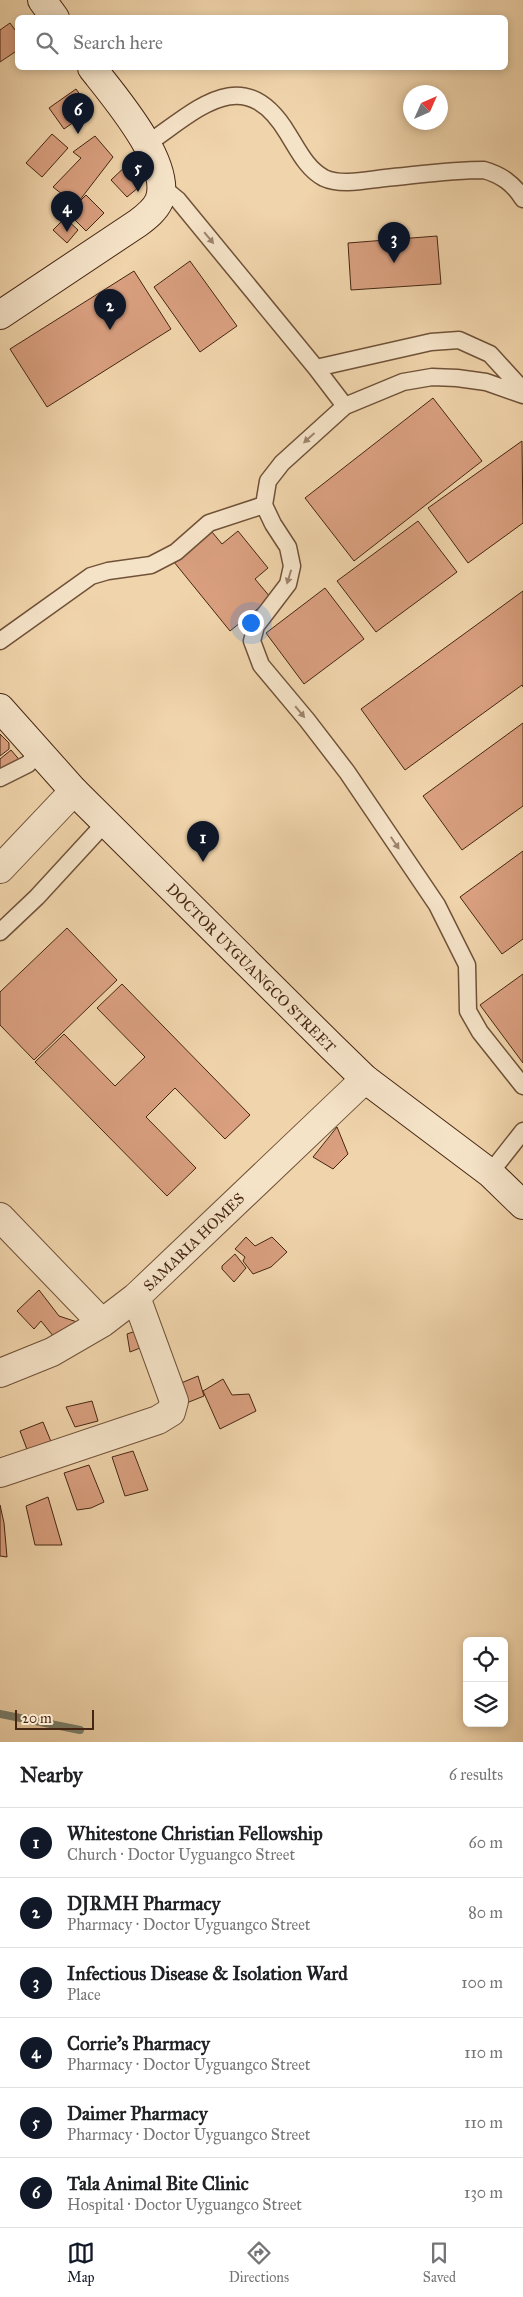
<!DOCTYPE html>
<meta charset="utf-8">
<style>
:root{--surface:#fff;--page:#f6f6f6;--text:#202124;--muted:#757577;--line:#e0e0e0;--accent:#111827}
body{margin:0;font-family:"IM FELL Great Primer",serif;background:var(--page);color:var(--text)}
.controls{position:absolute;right:15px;bottom:15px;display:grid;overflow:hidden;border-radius:8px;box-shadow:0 2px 8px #0003}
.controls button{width:45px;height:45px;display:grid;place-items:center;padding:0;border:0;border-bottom:1px solid var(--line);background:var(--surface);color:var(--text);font:25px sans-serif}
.compass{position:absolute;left:403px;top:85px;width:45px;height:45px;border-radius:50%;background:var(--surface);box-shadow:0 2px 8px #0003;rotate:45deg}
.scale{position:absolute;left:15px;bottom:12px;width:79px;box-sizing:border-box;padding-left:5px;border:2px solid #462612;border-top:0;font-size:14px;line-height:18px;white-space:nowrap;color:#462612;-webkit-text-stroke:4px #f5e3c8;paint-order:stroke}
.you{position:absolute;left:250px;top:622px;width:18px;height:18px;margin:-12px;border:4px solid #fff;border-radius:50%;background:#1a73e8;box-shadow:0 0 0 8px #1a73e833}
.badge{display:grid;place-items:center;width:32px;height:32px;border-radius:50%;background:var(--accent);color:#fff;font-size:16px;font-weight:700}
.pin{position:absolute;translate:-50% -41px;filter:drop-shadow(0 1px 2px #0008)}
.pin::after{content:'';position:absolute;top:26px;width:18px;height:15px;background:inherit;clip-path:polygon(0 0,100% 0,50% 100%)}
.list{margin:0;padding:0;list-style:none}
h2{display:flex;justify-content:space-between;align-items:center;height:65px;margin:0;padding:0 20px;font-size:21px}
h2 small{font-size:16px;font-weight:400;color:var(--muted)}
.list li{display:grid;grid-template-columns:32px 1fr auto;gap:15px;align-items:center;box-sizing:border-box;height:70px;padding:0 20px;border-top:1px solid var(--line)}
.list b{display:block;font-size:19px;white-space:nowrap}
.list p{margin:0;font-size:16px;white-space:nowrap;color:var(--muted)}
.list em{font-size:16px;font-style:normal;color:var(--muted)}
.icon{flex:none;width:28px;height:28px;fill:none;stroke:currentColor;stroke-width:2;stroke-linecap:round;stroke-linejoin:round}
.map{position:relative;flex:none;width:523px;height:1742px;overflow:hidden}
.search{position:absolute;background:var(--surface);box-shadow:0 2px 8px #0003;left:15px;right:15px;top:15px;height:55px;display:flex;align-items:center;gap:12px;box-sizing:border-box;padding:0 18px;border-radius:8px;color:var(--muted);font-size:19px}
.sheet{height:485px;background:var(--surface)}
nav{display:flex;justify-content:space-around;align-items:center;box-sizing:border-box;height:70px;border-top:1px solid var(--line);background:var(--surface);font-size:14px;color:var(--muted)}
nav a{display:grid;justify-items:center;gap:2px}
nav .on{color:var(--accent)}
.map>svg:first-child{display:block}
</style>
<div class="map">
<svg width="523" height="1742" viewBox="0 0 523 1742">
<rect width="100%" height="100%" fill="#f0d4ab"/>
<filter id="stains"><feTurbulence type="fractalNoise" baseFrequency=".004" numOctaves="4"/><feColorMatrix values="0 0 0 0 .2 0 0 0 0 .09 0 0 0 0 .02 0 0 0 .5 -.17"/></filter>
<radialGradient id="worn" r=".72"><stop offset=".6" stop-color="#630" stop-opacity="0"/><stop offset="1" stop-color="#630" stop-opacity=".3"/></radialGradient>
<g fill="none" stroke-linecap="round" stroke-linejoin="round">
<path stroke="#797e6b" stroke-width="8" d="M0,1714l80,16"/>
</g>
<path fill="#d99f7f" stroke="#462612" d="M10,23l8,11v16l-18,12v-32z
M76,89l15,21 -27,19 -15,-21z
M52,134l16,14 -26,29 -16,-14z
M95,136l18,21 -37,48 -23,-18 28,-29 -8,-6z
M129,163l13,14 -3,10 -12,10 -16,-17z
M86,195l18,18 -18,18 -18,-18z
M65,218l13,12 -11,13 -14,-13z
M437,236l4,48 -90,6 -3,-47z
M190,261l47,65 -37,26 -46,-65z
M134,271l37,58 -124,78 -37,-58z
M433,398l49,63 -128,100 -49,-63z
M522,441l1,82 -55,40 -40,-55z
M418,521l39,51 -81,60 -39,-51z
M238,531l30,37 -13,11 16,19 -41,33 -56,-69 38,-30 10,12z
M325,588l39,51 -60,45 -38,-51z
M523,591v96l-1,-2 -117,85 -44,-61z
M523,723v83l-61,44 -39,-54z
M0,734l9,9v6l-9,7z
M11,750l11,13 -22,10v-14z
M523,851v88l-21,15 -42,-57z
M67,928l50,52 -83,80 -34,-35v-33z
M523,974v89l-43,-58z
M122,984l128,131 -25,24 -50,-51 -29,29 50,51 -29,28 -132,-134 29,-28 51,52 30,-29 -48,-49z
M337,1127l11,27 -15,15 -20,-12z
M246,1237l9,9 17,-9 15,15 -16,15 -18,7 -10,-13 2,-4 -10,-8z
M235,1254l11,14 -12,14 -12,-13v-3z
M39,1290l20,26 30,10 -31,16 -17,-21 -7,8 -17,-18z
M142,1329l8,15 -20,8 -3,-18z
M198,1376l6,20 -25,10 -5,-20z
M223,1379l9,16 17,-1 7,17 -36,18 -17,-38z
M92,1401l6,20 -23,6 -9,-20z
M43,1422l9,22 -24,8 -8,-21z
M133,1451l15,39 -23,6 -13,-39z
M89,1465l15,37 -13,6 -14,2 -13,-37z
M48,1497l14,48h-27l-9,-39z
M0,1505l4,18 3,34 -7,-1z"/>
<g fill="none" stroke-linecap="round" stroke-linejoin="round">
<g stroke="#705238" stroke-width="19">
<path id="lane" d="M147,144c50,-34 97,-84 141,-10 10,16 19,35 36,44 17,8 43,2 61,0 32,-3 66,-8 99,-8 17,5 29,13 39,29
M161,186l17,14 138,168 29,38
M316,368l115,-26 28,-2 31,14 33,36
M523,395l-37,-13 -29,-4 -25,-1 -29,5 -58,24 -63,57 -14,18 -4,24 9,19 15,23 4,19 -4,18 -32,42 -4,15 9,24 46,55 40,52 90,133 30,60 1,46 12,21 43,54
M0,641l91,-65 17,-5 43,-6 25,-13 33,-29 55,-18
M0,778l28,-14 11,-13
M0,932l37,-35 69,-75
M490,1173l33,-42"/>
</g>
<g stroke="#705238" stroke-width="30">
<path id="street" d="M0,869l74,-78
M0,1217l102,106
M0,1373l52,-21 50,-29 34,-26 229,-218
M0,1473l158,-53 13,-8 3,-11 -38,-104"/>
</g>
<g stroke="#462612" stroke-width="30">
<path id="secondary" d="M42,0l13,18
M0,315l138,-92c8,-6 17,-13 21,-22 15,-36 -46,-106 -67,-133
M0,708l74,83 258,256 33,32 125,94 33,32"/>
</g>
<use href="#lane" stroke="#f5e3c8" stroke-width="16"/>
<use href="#street" stroke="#f5e3c8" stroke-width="28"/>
<use href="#secondary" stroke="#f5e3c8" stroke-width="28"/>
</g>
<defs><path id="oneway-solid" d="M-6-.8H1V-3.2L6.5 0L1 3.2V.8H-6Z" transform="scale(1.25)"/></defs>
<g fill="#9e846d">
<use href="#oneway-solid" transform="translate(209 238) rotate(50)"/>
<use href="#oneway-solid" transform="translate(309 438) rotate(138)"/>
<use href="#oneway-solid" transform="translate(289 577) rotate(107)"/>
<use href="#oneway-solid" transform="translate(300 712) rotate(50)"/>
<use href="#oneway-solid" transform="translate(395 843) rotate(56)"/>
</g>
<g text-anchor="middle" stroke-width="4" stroke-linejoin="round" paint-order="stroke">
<g font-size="15" fill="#462612" stroke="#f5e3c8">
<text transform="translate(251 968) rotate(45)" y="5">DOCTOR UYGUANGCO STREET</text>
<text transform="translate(194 1242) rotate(-44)" y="5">SAMARIA HOMES</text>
</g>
</g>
<rect width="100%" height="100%" filter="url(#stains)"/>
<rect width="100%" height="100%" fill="url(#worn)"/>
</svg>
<div class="controls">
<button><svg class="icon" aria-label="locate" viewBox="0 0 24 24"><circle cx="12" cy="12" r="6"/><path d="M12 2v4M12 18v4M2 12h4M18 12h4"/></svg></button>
<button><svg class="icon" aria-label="layers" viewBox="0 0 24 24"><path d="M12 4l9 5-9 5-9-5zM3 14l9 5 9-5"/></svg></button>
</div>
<svg class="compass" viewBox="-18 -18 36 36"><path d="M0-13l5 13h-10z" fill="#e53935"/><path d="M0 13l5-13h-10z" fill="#757577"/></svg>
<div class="scale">20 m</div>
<div class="you"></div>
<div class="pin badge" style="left:203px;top:862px">1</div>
<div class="pin badge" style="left:110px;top:330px">2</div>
<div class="pin badge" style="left:394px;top:263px">3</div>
<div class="pin badge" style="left:67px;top:232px">4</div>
<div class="pin badge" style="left:138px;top:192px">5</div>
<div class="pin badge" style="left:78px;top:134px">6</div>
<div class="search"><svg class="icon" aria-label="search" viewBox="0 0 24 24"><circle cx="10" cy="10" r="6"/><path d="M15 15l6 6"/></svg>Search here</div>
</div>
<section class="sheet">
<h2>Nearby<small>6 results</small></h2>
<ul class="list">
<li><span class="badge">1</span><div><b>Whitestone Christian Fellowship</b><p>Church · Doctor Uyguangco Street</p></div><em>60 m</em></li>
<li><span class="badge">2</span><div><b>DJRMH Pharmacy</b><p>Pharmacy · Doctor Uyguangco Street</p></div><em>80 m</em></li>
<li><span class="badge">3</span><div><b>Infectious Disease &amp; Isolation Ward</b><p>Place</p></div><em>100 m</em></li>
<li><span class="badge">4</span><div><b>Corrie's Pharmacy</b><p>Pharmacy · Doctor Uyguangco Street</p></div><em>110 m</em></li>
<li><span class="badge">5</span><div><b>Daimer Pharmacy</b><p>Pharmacy · Doctor Uyguangco Street</p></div><em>110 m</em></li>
<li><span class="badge">6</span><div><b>Tala Animal Bite Clinic</b><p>Hospital · Doctor Uyguangco Street</p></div><em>130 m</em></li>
</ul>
</section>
<nav>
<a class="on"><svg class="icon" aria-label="map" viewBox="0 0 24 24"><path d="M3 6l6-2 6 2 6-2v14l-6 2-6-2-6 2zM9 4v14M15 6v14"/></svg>Map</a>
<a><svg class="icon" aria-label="directions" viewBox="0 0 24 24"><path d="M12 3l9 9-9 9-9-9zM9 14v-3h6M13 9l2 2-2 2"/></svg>Directions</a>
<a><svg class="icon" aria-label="saved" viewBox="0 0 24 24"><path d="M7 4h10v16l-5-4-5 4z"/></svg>Saved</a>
</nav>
